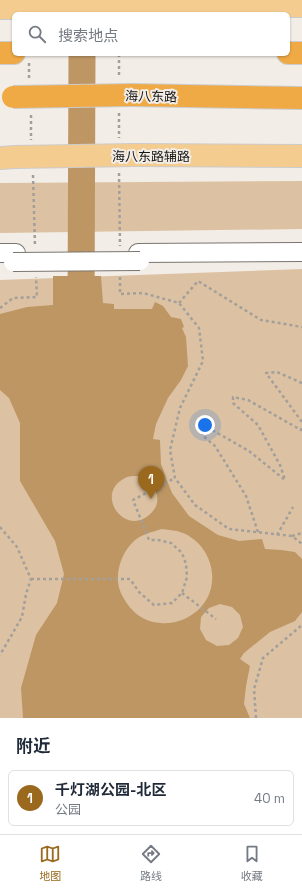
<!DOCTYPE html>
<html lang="zh">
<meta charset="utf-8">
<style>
:root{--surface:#fff;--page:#f6f6f7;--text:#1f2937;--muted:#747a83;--line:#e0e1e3;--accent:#9b691d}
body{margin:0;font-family:"Space Grotesk","Noto Sans SC",sans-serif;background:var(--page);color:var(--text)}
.you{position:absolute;left:205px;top:425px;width:14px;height:14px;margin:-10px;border:3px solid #fff;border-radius:50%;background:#1a73e8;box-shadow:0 0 0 6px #1a73e833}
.badge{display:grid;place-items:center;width:26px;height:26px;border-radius:50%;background:var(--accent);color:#fff;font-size:13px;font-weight:700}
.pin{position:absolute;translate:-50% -33px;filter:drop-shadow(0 1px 2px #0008)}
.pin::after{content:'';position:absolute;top:21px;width:14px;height:12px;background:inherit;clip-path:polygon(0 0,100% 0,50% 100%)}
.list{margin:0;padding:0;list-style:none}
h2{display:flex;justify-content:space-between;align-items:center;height:52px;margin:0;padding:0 16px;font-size:17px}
h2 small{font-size:13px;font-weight:400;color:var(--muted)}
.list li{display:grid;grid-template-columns:26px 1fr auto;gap:12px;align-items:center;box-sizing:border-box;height:56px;margin:0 8px 8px;padding:0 8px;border:1px solid var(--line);border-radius:6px}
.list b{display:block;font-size:15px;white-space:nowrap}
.list p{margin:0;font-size:13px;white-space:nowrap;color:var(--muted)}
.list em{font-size:13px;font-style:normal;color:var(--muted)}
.icon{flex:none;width:22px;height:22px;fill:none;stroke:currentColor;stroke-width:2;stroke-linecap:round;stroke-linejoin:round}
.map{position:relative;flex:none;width:302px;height:718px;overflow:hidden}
.search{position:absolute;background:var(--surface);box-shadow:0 1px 3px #0004;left:12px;right:12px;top:12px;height:44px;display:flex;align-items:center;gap:10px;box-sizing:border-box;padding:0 14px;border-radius:6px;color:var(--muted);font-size:15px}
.sheet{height:116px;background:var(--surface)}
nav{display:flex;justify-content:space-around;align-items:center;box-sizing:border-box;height:56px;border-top:1px solid var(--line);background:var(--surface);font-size:11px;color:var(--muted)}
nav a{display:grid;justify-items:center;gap:2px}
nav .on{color:var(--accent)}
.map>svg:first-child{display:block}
</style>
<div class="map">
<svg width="302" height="718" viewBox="0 0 302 718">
<rect width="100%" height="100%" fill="#f2ede7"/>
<path fill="#dcc2a2" d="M302,181v48l-302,4v-50z
M302,269v449h-302v-438z"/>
<path fill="#bd9664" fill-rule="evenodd" d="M53,276h48l2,27 11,1v5h38l3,-7 8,4 8,11 10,2 3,8 -2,1 4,9 2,29 -7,14 -13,18 -12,26 -3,15 7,1 1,24 5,14 6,15 17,23 29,19 21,6 23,-2 3,10 16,1 14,2 7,7v53l-7,9 -25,11 -26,21 -4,6 10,7 -4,20 -2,18 6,14h-227l-2,-30 15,-53 21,-32 7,-29 -9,-33 -35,-60v-58l-11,-25 -9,-8v-76l27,-7 26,-2zM137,476c4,1 8,2 11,5 9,7 13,21 5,30 -25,30 -61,-16 -28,-33 4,-2 8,-2 12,-2zM162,529c5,1 10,1 15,2 24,6 40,32 34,57 -5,22 -28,37 -50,35 -18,-1 -30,-11 -38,-26 -11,-18 -3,-43 11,-56 8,-7 18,-9 28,-12zM220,604l12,3 8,8 3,12 -5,11 -9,7 -12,1 -11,-6 -6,-11 1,-12 8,-9z"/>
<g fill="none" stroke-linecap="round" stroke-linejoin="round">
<path stroke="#bd9664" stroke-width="27" d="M81,314l1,-260"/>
<g stroke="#7a756f" stroke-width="20">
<path id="minor" d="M0,253h16
M138,253l164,-1"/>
</g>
<g stroke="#cccbcb" stroke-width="24">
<path id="major" d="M134,6h168
M0,8h16
M135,155l167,1
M0,158l15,-1"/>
</g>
<g stroke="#cccbcb" stroke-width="24">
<path id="highway" d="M0,53h14
M288,53h14
M131,95l171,3"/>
</g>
<path stroke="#a39f9b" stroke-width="2.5" stroke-dasharray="3 3" stroke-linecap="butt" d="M119,54v24
M29,63v17
M119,113v25
M31,115v25
M119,173l1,73
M33,175l2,71
M120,277v17l23,-1 36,10 20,25 4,33 -23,47 -10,42 5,28 20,27 34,24 63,7 10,8
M179,303l19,-22 63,39 41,7
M0,308l13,-10 24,-1 -1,-20
M302,383l-25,-11 -11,1 36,49
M0,527l17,20 14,32 -5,15 -4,23 -22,38
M258,532l-12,-36 -31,-50 -13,-11 3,-9 44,25 36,29 -5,-15 -22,-40 -25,-22v-6l15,3 53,30 1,-3
M277,535l16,-28
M292,536l10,-3
M31,579h99l9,13 15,13 18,-2 10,-10 5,-16 -1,-13 -4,-11 -11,-10 -13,-3h-9l-16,-40 42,-22
M182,593l34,26
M256,718l-2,-29 9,-31 39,-33"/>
<use href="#minor" stroke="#fff" stroke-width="18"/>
<use href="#major" stroke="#f5cc90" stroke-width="22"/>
<use href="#highway" stroke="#efaa46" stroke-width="22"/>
<g stroke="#7a756f" stroke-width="20" stroke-linecap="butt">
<path id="minor-bridge" d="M13,262l127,-1"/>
</g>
<g stroke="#cccbcb" stroke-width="24" stroke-linecap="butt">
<path id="major-bridge" d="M16,8l118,-2
M15,157l120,-2"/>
</g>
<g stroke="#cccbcb" stroke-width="24" stroke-linecap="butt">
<path id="highway-bridge" d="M13,97l118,-2"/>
</g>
<use href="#minor-bridge" stroke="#fff" stroke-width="18"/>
<use href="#major-bridge" stroke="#f5cc90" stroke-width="22"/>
<use href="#highway-bridge" stroke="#efaa46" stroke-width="22"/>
</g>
<g text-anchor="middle" stroke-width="4" stroke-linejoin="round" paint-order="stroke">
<g font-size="13" fill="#161412" stroke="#f2ede7">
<text transform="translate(151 96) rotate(1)" y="5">海八东路</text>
<text x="151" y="161">海八东路辅路</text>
</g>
</g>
</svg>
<div class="you"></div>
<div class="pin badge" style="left:151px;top:499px">1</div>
<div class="search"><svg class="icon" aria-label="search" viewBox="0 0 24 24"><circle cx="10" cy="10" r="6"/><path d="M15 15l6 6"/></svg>搜索地点</div>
</div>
<section class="sheet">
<h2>附近<small></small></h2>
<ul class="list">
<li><span class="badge">1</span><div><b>千灯湖公园-北区</b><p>公园</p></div><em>40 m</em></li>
</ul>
</section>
<nav>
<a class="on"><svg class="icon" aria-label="map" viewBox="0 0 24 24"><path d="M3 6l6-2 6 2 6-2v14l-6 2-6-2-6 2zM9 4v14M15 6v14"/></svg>地图</a>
<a><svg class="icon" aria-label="directions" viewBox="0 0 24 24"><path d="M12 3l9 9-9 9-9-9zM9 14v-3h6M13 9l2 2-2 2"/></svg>路线</a>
<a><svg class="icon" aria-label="saved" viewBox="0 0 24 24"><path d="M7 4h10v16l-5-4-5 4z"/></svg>收藏</a>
</nav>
